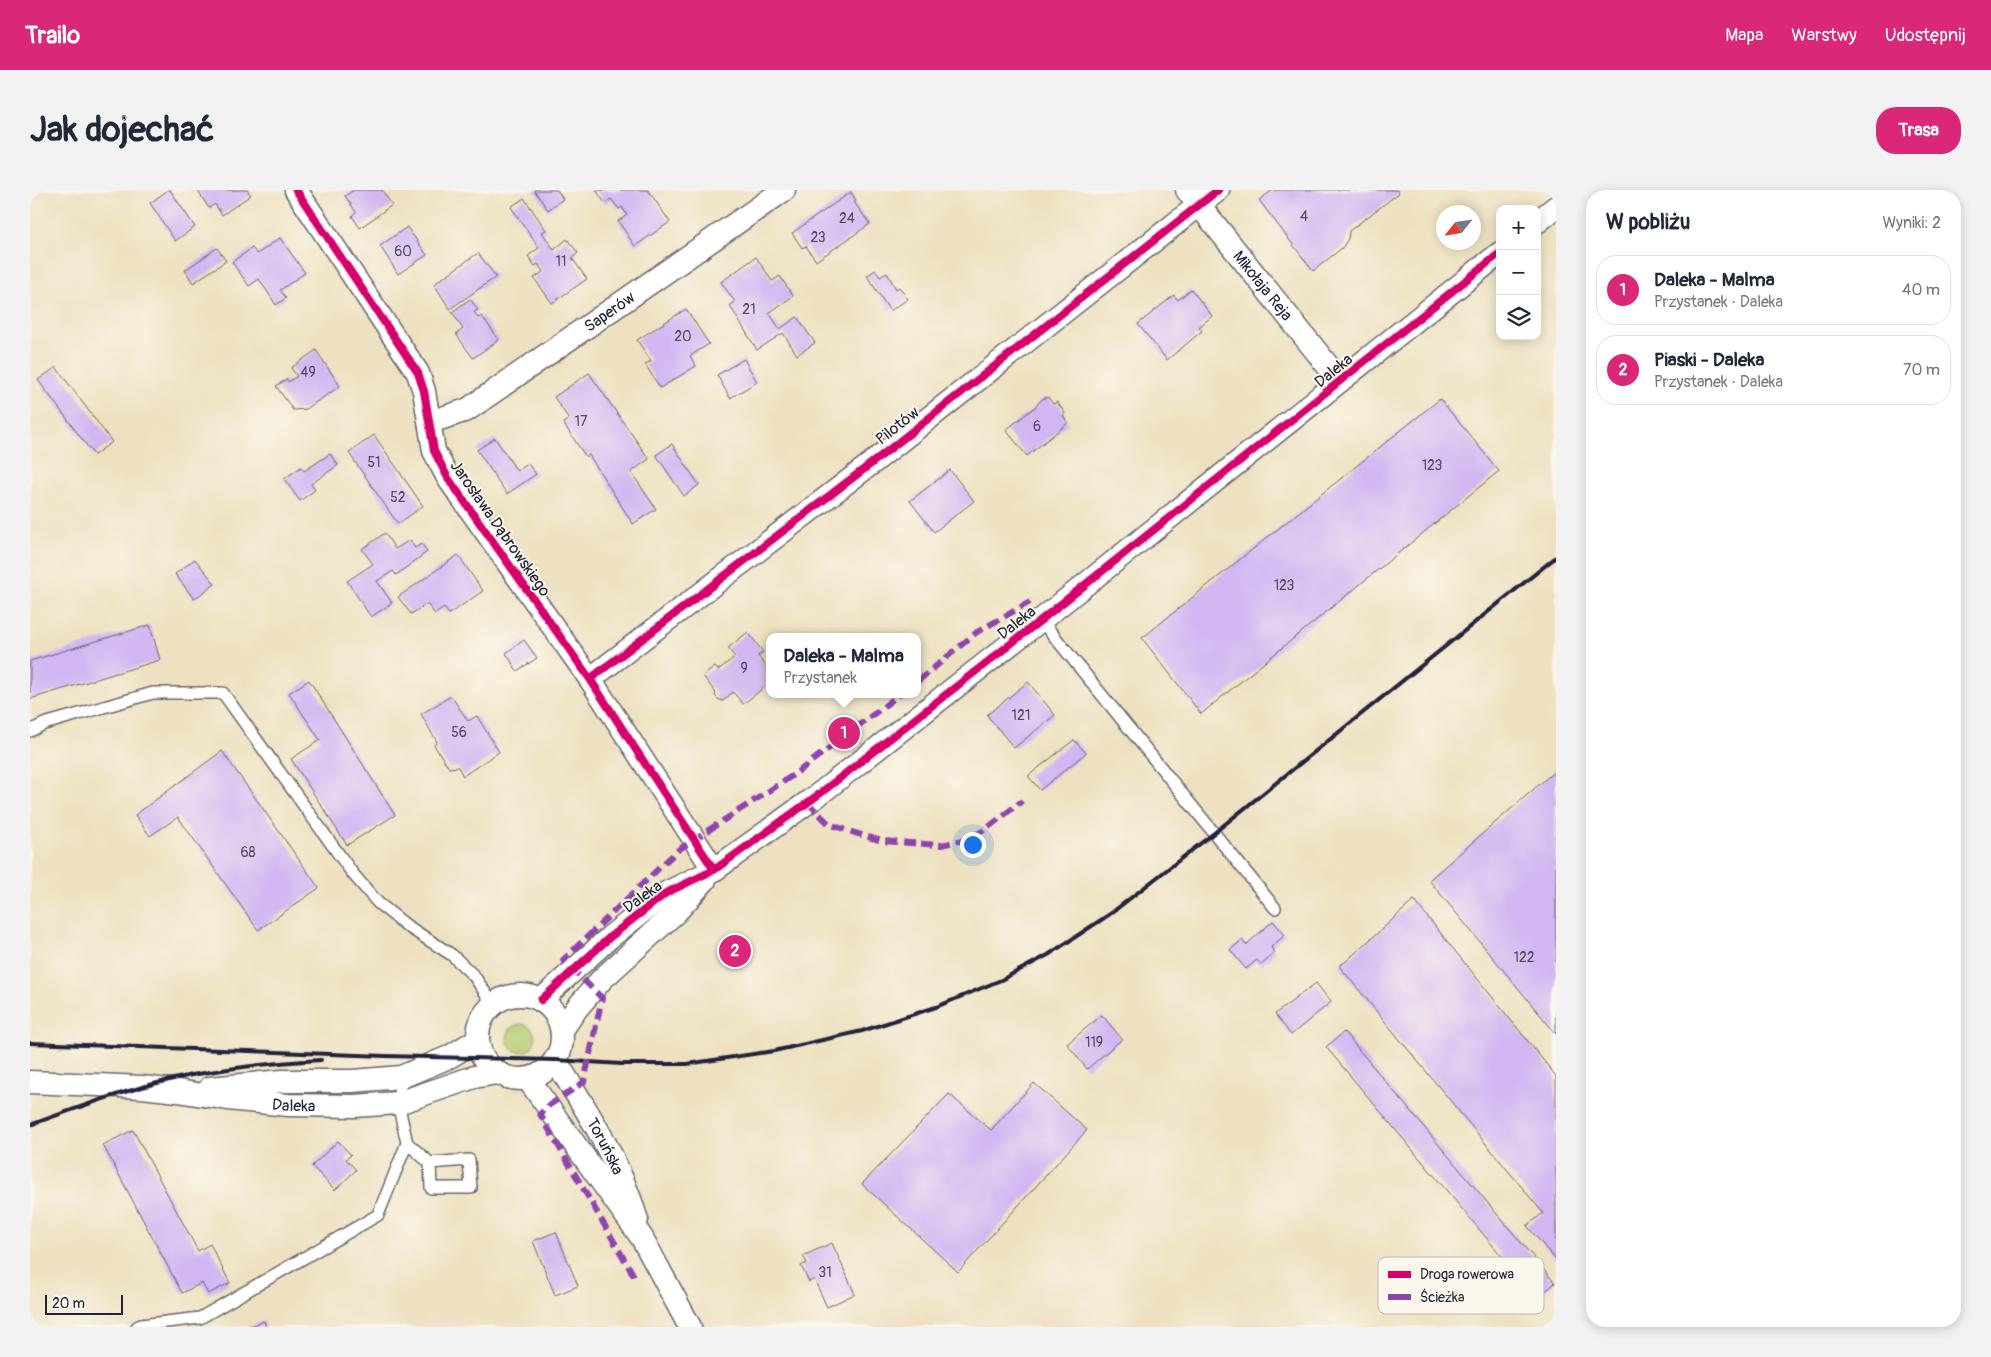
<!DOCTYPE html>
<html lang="pl">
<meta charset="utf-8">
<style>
:root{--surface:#fff;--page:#f2f2f3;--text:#1f2937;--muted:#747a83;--line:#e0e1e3;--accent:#db2777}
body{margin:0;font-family:Pangolin,sans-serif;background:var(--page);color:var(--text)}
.controls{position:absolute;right:15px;top:15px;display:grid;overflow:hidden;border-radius:10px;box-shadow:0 2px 12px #0003}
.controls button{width:45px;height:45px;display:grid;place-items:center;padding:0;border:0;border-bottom:1px solid var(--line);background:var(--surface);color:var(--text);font:25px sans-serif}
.compass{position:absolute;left:1406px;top:15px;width:45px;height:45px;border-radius:50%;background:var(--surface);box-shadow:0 2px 12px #0003;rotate:240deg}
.scale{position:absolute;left:15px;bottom:12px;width:78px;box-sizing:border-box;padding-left:5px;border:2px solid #22223b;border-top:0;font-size:14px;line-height:18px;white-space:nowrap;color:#22223b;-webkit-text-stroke:4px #fbf7ec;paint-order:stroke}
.you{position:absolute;left:942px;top:654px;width:18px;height:18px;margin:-12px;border:4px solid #fff;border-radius:50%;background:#1a73e8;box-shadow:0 0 0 8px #1a73e833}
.badge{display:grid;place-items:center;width:32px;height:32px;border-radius:50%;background:var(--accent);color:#fff;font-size:16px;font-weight:700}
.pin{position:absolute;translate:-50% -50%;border:2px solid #fff;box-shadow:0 1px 5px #0006}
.popup{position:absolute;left:736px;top:443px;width:155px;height:65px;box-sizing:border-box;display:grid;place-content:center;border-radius:10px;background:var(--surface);filter:drop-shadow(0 1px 4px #0005);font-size:16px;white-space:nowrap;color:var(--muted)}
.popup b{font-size:19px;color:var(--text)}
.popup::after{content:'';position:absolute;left:50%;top:100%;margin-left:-10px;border:10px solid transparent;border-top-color:var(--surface)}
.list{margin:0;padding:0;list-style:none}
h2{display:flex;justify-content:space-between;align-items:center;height:65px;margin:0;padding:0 20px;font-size:21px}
h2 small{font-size:16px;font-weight:400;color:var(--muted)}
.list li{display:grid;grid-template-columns:32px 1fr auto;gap:15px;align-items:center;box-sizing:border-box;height:70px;margin:0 10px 10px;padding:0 10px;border:1px solid var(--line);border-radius:20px}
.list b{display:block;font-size:19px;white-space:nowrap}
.list p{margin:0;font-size:16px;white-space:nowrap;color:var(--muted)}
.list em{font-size:16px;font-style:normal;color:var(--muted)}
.icon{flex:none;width:28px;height:28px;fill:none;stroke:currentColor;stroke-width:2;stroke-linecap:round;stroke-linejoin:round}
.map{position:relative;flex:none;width:1526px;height:1137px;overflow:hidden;border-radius:20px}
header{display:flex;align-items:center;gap:30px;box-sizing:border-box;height:70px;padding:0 25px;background:var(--accent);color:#fff}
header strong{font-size:24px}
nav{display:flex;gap:28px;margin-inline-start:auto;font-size:18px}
.intro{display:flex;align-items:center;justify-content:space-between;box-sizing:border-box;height:120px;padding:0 30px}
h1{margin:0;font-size:35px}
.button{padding:12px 22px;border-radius:20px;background:var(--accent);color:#fff;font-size:18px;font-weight:700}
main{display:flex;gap:30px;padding:0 30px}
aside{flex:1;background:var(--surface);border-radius:20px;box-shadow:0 2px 12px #0003}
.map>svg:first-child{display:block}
</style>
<header>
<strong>Trailo</strong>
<nav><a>Mapa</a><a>Warstwy</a><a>Udostępnij</a></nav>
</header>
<div class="intro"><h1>Jak dojechać</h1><a class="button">Trasa</a></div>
<main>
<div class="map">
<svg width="1526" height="1137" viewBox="0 0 1526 1137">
<rect width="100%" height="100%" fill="#fbf7ec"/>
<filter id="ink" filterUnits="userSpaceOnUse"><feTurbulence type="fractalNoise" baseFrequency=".02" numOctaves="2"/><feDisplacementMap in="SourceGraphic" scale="10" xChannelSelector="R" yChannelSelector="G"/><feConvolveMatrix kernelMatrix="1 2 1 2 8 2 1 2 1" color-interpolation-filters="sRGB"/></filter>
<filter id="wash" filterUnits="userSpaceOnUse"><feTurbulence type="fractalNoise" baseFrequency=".0096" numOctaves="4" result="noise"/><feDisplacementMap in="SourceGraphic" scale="20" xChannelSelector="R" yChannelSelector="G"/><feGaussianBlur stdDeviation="1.12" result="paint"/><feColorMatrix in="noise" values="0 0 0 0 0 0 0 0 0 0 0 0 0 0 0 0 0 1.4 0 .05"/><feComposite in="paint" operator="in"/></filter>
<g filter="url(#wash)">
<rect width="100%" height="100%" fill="#eee1c1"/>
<path fill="#b9cd71" stroke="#6e7856" d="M477 848a14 14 0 1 1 28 0a14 14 0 1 1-28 0Z"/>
<g id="blocks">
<path fill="#d1b6f2" d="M138,0h2l25,37 -20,14 -25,-38z
M167,0h50l4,5 -29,20 -7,-11 -6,4z
M324,0h28l10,15 -32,23 -8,-12 4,-4 -11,-16z
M504,0h23l6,9 -15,11z
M566,0h52l22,32 -35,24 -17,-25 9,-6 -5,-8 -3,2 -8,-10 -6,4z
M1243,0h124l2,3 -50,38 -1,8 -6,9 -29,23 -54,-71z
M821,2l5,9 -2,1 16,22 -54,37 -10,-15 -4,2 -10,-15z
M494,8l22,32 -4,2 12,18 13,-11 11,14 -6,5 15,21 -35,24 -18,-25 9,-6 -5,-8 -3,2 -7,-10 11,-8 -28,-41z
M377,37l20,28 -29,19 -18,-28z
M250,48l25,35 -25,17 6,8 -10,7 -17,-26 -10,7 -17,-24 20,-14 5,6z
M187,58l9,13 -33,22 -8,-13z
M448,63l18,24 -46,32 -16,-25z
M726,67l16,24 8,-5 13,20 -24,17 11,16 17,-12 18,26 -18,12 -14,-22 -26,17 -27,-44 5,-4 -14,-20z
M845,80l5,7 7,-4 9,16 3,-2 9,12 -18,12 -23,-35z
M1161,99l21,27 -13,11 3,4 -35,29 -29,-36 36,-29 4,5z
M440,109l8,11 -4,2 4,6 4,-2 17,24 -26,18 -17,-24 7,-5 -11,-17z
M656,119l23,35 -19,12 6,10 -36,22 -15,-24 6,-3 -14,-21z
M286,160l24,36 -34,23 -13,1 -17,-24 11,-7 1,3 9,-6 -6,-8z
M714,169l13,23 -27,16 -13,-23z
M26,177l56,75 -18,13 -56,-75z
M559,183l60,86 -18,13 25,37 -23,15 -44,-69 -3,2 -23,-34 6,-4 -15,-22z
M1018,207l5,7 4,-2 8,11 -2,3 5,7 -41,33 -21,-26 30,-24 6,-7z
M1410,209l59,72 -298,243 -59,-76z
M344,245l49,71 -25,18 -49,-71z
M465,248l22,33 11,-7 8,10 -29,20 -30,-44z
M642,254l27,41 -15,11 -28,-41z
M300,264l8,11 -27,19 4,6 -15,11 -16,-22 17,-12 3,4z
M920,280l24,31 -40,31 -24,-31z
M355,343l10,16 15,-9 5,8 7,-4 5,8 -31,23 -3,-4 -16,10 15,22 -21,14 -24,-36 26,-17 -11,-15z
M428,365l25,36 -34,23 -5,-6 -9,6 -8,-10 -16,10 -13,-17z
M165,369l20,25 -21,15 -19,-25z
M120,435l10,35 -130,39v-38z
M718,442l15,20 -5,4 12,16v11l-27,21 -10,-12 -10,9 -5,-2 -3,-3 1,-3 -13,-17 12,-9 3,3 17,-13 -7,-9z
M494,450l13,18 -20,13 -11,-18z
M279,490l86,135 -48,30 -56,-86 29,-19 -31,-47z
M998,492l27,33 -41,33 -27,-33z
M421,506l17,25 9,-5 22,36 -36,24 -5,-9 -9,1 -15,-23 3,-3 -16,-28z
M1044,550l12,13 -46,37 -12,-14z
M192,561l97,137 -61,42 -80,-113 -28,19 -15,-21z
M1526,580v264l-127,-154z
M1383,710l4,2v2l139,172v184l-29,-34 16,-13 -203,-246v-3l4,-1 66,-59z
M1243,731l12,14 -14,12 4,6 -14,12 -4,-5 -11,9 -16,-19 12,-10 4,5z
M1286,793l15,19 -40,33 -16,-21z
M1072,825l20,24 -35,30 -20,-25z
M1314,842l211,251 -18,15 -211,-251z
M1004,893l53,47 -129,142 -96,-88 87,-90 42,36z
M103,940l65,121 12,-7 20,39 -22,11 -6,-11 -20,10 -79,-148z
M308,951l13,14 -5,4 10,11 -21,20 -23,-24z
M526,1042l22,54 -23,9 -22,-54z
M802,1053l23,51 -28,13 -13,-28 -5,3 -8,-16 6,-3 -4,-7z
M234,1131l2,6h-18z"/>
</g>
</g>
<g filter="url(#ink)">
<use href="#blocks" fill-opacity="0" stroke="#69656a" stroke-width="1"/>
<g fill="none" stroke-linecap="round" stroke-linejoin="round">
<g stroke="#69656a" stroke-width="14">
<path id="service" d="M1011,430l234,288
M0,541l14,-7 109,-31h70l130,181 25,29 29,23 45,29 22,21 19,28
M371,887l-3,26 9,40 23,20 1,25h40l-2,-28 -39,3
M107,1137l4,-2 59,-7 178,-103 29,-72"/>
</g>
<g stroke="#69656a" stroke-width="25">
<g id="minor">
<path d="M266,0l122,183 6,18 10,60 14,27 142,201 124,191"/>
<path id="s1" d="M1157,0l153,191"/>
<path d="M1507,32l19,-15"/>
<path id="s2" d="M400,232l37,-12 317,-220"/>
<path d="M560,489l282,-216 346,-273"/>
<circle cx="490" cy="847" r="42"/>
<path d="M511,810l69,-63 56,-44 48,-23 104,-75 223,-175 459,-367"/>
<path d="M532,840l15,-22 25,-29 75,-68 28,-31"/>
<path id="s3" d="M525,870c33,52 64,100 82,160"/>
<path d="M498,889l114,159 48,89"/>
<path id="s4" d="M0,892l112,5 36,4 50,8 60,6 66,1 44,-3 76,-26 23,-4"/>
<path d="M180,898l72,-7h71l48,-4 48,-20 28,-17"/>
</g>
</g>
<use href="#service" stroke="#fff" stroke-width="11"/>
<use href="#minor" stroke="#fff" stroke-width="22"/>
<path stroke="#22223b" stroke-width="4" d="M0,853l355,13 170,4 67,4h65l87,-13 88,-20 74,-24 65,-27 47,-25 62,-41 104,-81 342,-276
M0,935c60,-22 122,-45 186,-54 35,-6 70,-9 105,-11"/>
<path stroke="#8e44ad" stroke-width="6" stroke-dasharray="12 6" stroke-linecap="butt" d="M888,491l59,-49 53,-30
M777,612l22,22 26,9 27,8 59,4 27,-6 18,-10 36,-28
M604,1086l-94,-162 8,-8 36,-24 18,-84 -39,-38 115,-110 117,-76 105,-80"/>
<g stroke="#fbf7ec" stroke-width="11">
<path id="cycleway" d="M266,0l122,183 6,18 10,60 14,27 142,201 124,191
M560,489l282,-216 346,-273
M511,810l69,-63 56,-44 48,-23 104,-75 223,-175 459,-367"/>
</g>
<use href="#cycleway" stroke="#d6006c" stroke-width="8"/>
</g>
</g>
<g text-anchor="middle" stroke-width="4" stroke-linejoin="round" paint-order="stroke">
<g font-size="14" fill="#4e4769">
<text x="1274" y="31">4</text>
<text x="817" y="33">24</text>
<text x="788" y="52">23</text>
<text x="373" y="66">60</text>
<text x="531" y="76">11</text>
<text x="719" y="124">21</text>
<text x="653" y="151">20</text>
<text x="278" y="187">49</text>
<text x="551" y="236">17</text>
<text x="1007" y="241">6</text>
<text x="344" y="277">51</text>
<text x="1402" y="280">123</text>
<text x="368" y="312">52</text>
<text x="1254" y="400">123</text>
<text x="714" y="483">9</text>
<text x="991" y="530">121</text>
<text x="429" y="547">56</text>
<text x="218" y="667">68</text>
<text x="1494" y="772">122</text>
<text x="1064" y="857">119</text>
<text x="795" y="1087">31</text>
</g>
<g font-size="16" fill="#22223b" stroke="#fbf7ec">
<text dy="6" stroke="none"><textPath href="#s1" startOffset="122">Mikołaja Reja</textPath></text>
<text dy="6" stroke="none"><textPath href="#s2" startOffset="212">Saperów</textPath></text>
<text transform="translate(1303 180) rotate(-39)" y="6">Daleka</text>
<text transform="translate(867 235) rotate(-38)" y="6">Pilotów</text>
<text transform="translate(471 338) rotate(55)" y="6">Jarosława Dąbrowskiego</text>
<text transform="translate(986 432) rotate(-38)" y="6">Daleka</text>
<text transform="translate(612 706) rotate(-36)" y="6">Daleka</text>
<text dy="6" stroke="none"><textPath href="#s4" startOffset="265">Daleka</textPath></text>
<text dy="6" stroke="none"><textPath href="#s3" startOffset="100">Toruńska</textPath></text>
</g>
</g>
<rect x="1348" y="1067" width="166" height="57" rx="8" fill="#fbf7ec" stroke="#bab7b7" stroke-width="1"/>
<rect x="1358" y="1081" width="23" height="7" fill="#d6006c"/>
<rect x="1358" y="1104" width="23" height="6" fill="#8e44ad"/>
<g font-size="14" fill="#22223b">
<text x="1390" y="1089">Droga rowerowa</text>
<text x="1390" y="1112">Ścieżka</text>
</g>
</svg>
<div class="controls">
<button>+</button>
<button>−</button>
<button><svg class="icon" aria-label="layers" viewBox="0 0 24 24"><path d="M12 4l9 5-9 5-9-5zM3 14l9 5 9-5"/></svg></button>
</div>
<svg class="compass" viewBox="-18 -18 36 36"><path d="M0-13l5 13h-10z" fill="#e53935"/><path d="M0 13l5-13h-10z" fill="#747a83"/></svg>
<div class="scale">20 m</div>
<div class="you"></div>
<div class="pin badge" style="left:814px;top:543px">1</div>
<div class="popup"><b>Daleka - Malma</b>Przystanek</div>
<div class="pin badge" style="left:705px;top:761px">2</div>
</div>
<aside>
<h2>W pobliżu<small>Wyniki: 2</small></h2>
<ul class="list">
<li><span class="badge">1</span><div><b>Daleka - Malma</b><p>Przystanek · Daleka</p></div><em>40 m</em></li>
<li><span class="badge">2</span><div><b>Piaski - Daleka</b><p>Przystanek · Daleka</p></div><em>70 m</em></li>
</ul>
</aside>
</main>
